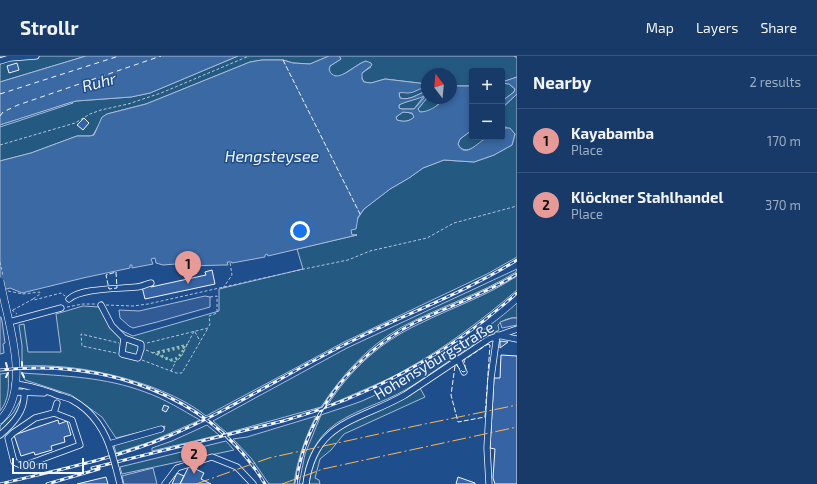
<!DOCTYPE html>
<meta charset="utf-8">
<style>
:root{--surface:#173a69;--page:#20416f;--text:#f1f3f6;--muted:#9eadc0;--line:#36547d;--accent:#e69b98}
body{margin:0;font-family:"Exo 2",sans-serif;background:var(--page);color:var(--text)}
.controls{position:absolute;right:12px;top:12px;display:grid;overflow:hidden;border-radius:4px;box-shadow:0 2px 6px #0003}
.controls button{width:36px;height:36px;display:grid;place-items:center;padding:0;border:0;border-bottom:1px solid var(--line);background:var(--surface);color:var(--text);font:20px sans-serif}
.compass{position:absolute;left:421px;top:12px;width:36px;height:36px;border-radius:50%;background:var(--surface);box-shadow:0 2px 6px #0003;rotate:344deg}
.scale{position:absolute;left:12px;bottom:10px;width:72px;box-sizing:border-box;padding-left:4px;border:2px solid #f2f6ff;border-top:0;font-size:11px;line-height:14px;white-space:nowrap;color:#f2f6ff;-webkit-text-stroke:3px #1f4e8c;paint-order:stroke}
.you{position:absolute;left:300px;top:175px;width:14px;height:14px;margin:-10px;border:3px solid #fff;border-radius:50%;background:#1a73e8;box-shadow:0 0 0 6px #1a73e833}
.badge{display:grid;place-items:center;width:26px;height:26px;border-radius:50%;background:var(--accent);color:#111;font-size:13px;font-weight:700}
.pin{position:absolute;translate:-50% -33px;filter:drop-shadow(0 1px 2px #0008)}
.pin::after{content:'';position:absolute;top:21px;width:14px;height:12px;background:inherit;clip-path:polygon(0 0,100% 0,50% 100%)}
.list{margin:0;padding:0;list-style:none}
h2{display:flex;justify-content:space-between;align-items:center;height:52px;margin:0;padding:0 16px;font-size:17px}
h2 small{font-size:13px;font-weight:400;color:var(--muted)}
.list li{display:grid;grid-template-columns:26px 1fr auto;gap:12px;align-items:center;box-sizing:border-box;height:64px;padding:0 16px;border-top:1px solid var(--line)}
.list b{display:block;font-size:15px;white-space:nowrap}
.list p{margin:0;font-size:13px;white-space:nowrap;color:var(--muted)}
.list em{font-size:13px;font-style:normal;color:var(--muted)}
.map{position:relative;flex:none;width:517px;height:428px;overflow:hidden}
header{display:flex;align-items:center;gap:24px;box-sizing:border-box;height:56px;padding:0 20px;background:var(--surface);border-bottom:1px solid var(--line)}
header strong{font-size:19px}
nav{display:flex;gap:22px;margin-inline-start:auto;font-size:14px}
main{display:flex}
aside{flex:1;background:var(--surface)}
.map>svg:first-child{display:block}
</style>
<header>
<strong>Strollr</strong>
<nav><a>Map</a><a>Layers</a><a>Share</a></nav>
</header>
<main>
<div class="map">
<svg width="517" height="428" viewBox="0 0 517 428">
<rect width="100%" height="100%" fill="#1f4e8c"/>
<path fill="#245a82" stroke="#a8bbd7" d="M0,0h86l-86,26z
M238,0h91l-19,8 -17,-1 -10,-3h-21l-12,2 -89,36 -15,6 -39,10 -3,2 -11,19 -3,1h-13l-46,17 -31,8v-36l76,-24 55,-4 19,-4z
M339,0h178v21l-15,5v-11h-30v15h-21v-12h-24v10l-42,-5 -14,4 -7,-1 -3,-6 1,-3 9,-6 -5,-6 -5,2 -22,14c-7,-1 -11,-4 -9,-11l11,-7z
M502,27l7,1 6,5 -1,3 -12,9z
M420,32l7,1v2c-10,3 -17,10 -27,7l-1,-5c7,-3 13,0 21,-5z
M517,38v163l-30,17 -143,68 -138,74c-16,-13 -34,-21 -54,-29 -42,-15 -85,-23 -130,-21v-20l-3,-21 5,-1 4,28h33l-5,-38 27,-8 16,1 13,19 21,10 86,-25v-22l84,-20 -6,-20 60,-14h-5l-2,-5 14,-21 26,-20 19,-11 14,-10 21,-8 30,2 20,-7 18,-10 3,-11 -9,-7 -4,1v-20z
M424,40l-10,13h-12l-3,-1v-3c2,-2 22,-8 25,-9z
M427,42h13c0,9 -11,15 -20,14l-2,-3z
M403,56h5l6,3v2c-5,5 -11,5 -17,3l-1,-3z
M472,74v7h16c-8,6 -23,21 -30,7l2,-5z
M517,213l-1,3c-37,23 -78,35 -116,56 -33,19 -58,47 -79,79l-94,26 -14,-12 134,-73z
M517,220v14c-35,30 -72,58 -112,80 -25,14 -52,24 -78,36 23,-36 53,-64 92,-82 32,-16 68,-28 98,-48z
M517,247v15c-6,-1 -15,2 -19,7l1,5c-33,17 -61,40 -92,59 -25,15 -58,22 -79,41 -15,14 -23,34 -25,54h-4l6,-30 16,-39c14,-5 28,-9 41,-14 35,-15 67,-35 99,-56 19,-13 39,-26 56,-42z
M8,317c1,14 1,27 -8,38v-37z
M22,317c43,3 83,4 123,19 20,7 37,18 55,28l-50,22 -34,11 -2,-8 50,-16 1,-3 -49,12 -14,-21 -31,-22 -46,-15z
M420,332l5,9 -81,37 -13,16 -11,9 -5,19 4,2 1,4h-11c4,-27 17,-49 41,-62 11,-5 24,-9 35,-14 12,-5 24,-12 35,-20z
M21,343l-2,12 -19,22v-7l13,-13z
M316,360c-11,22 -19,44 -22,68h-25l-18,-26 -18,-19 14,-2z
M207,369l12,10 -67,16v-3l20,-7z
M226,385l8,9 -112,24 -2,-7z"/>
<path fill="#305b95" stroke="#a8bbd7" d="M205,240l5,1v10l-53,15 -24,6 -4,-2 -9,-8 -1,-8 20,1z
M0,261h1l1,4 3,22 -2,1 1,9 -4,1z
M512,262h5v7l-15,3 -2,-6z
M153,412l4,16h-33l-2,-8z"/>
<path fill="#3b69a3" stroke="#a8bbd7" fill-rule="evenodd" d="M86,0h152l-88,37 -19,4 -55,4 -76,24v-43z
M329,0h10l2,3 -11,7c-2,5 0,7 5,10 10,1 21,-12 31,-15l5,2 1,2 -10,8v6l2,3 7,1 14,-4 42,5v5c-9,-2 -11,4 -19,4 -4,0 -5,-1 -9,0l1,5c10,3 17,-4 27,-7v7l-9,11 2,3c7,0 14,-4 19,-8l1,-6h11v-12h21v44l-12,9 -2,5c7,17 22,-5 31,-7 4,-1 9,0 13,0v-9h8l5,6 -3,11 -18,10 -20,7 -30,-2 -21,8 -14,10 -19,11 -26,20 -6,8 -2,12 -5,1 1,5h5l-89,21 -1,-2 -2,1v2l-33,6v-1h-5l1,3h-5l-36,1 -8,-2 -1,-4 -2,1v3l-13,1 -7,-2 -1,-5 -4,1 2,5 -21,4v-3h-2v3l-47,10 -61,15 -12,-5 -10,3v-130l31,-8 46,-17h13l4,-1 8,-18 5,-3 39,-10 15,-6 89,-36 12,-2h21l10,3 17,1zM422,41l2,-1v2l-10,11h-12l-3,-1v-3c5,-3 16,-5 23,-8zM403,56l9,1 2,4c-5,5 -11,5 -17,3l-1,-3z
M517,21v17l-15,14v-7l12,-9 1,-3 -6,-5 -7,-1v-1z"/>
<path fill="#1f4e8c" stroke="#a8bbd7" d="M72,46l1,1 -73,24v-2z"/>
<g fill="none" stroke-linecap="round" stroke-linejoin="round">
<path stroke="#f2f6ff" stroke-width="1" stroke-dasharray="5 4" stroke-linecap="butt" d="M0,38l119,-38
M0,60l3,-4 15,-7 143,-49"/>
</g>
<path fill="#3563a3" stroke="#f2f6ff" d="M17,7l2,7 -10,3 -2,-7z
M84,62l5,5 -6,7 -6,-5z
M212,214l3,14 -70,15 -3,-12 9,-2v2l55,-12 -1,-3z
M500,285l8,1 -8,6z
M501,299l16,1v128h-22l-2,-6 2,-29 -5,-1 4,-70h6z
M164,349l5,2 -3,5 -4,-2z
M58,364l1,4 8,-3 4,14 -7,2 1,5 -14,4 1,4 -17,5 -1,-3 -13,4 -7,-21z
M189,410l15,7 -3,6 10,5h-31z
M177,417l7,3 -4,8h-8z
M106,421l2,7h-31z
M458,421l17,6v1h-19z"/>
<g fill="none" stroke-linecap="round" stroke-linejoin="round">
<g stroke="#f2f6ff" stroke-width="7">
<path id="minor" d="M0,5l10,-3 26,-2
M69,243c12,-11 50,-10 67,-12 5,0 10,-3 15,-4
M101,249l11,21 12,12 -2,16 16,4 3,-9v-5l-17,-6
M9,266l52,-14
M458,303l6,13
M15,328c13,1 25,5 37,9 6,3 14,4 20,7 21,11 34,32 40,54
M15,336l29,1
M54,357l18,7 8,25 -57,21 -9,-4 -6,-24 5,-5 22,-15 19,-5 3,-10
M0,379c13,-11 26,-25 24,-43
M109,388l52,-15
M116,412l4,16
M165,428l12,-16 35,-11 25,10 16,17
M306,428c8,-63 54,-63 99,-89l84,-56 28,-10
M489,428l-2,-36 4,-70 6,-43 20,4"/>
</g>
<g stroke="#f2f6ff" stroke-width="8">
<path id="major" d="M0,364c28,-27 13,-82 5,-116"/>
</g>
<path stroke="#b3c4dc" stroke-width="1" stroke-dasharray="3 2" stroke-linecap="butt" d="M514,0l3,2
M0,89l75,-22 15,-9 11,-4 27,-6 33,-11 88,-37
M223,232l9,-13 -2,-13
M8,235l15,3 17,-2v2l-7,5 1,1 27,-7 4,3
M106,249l27,1 15,-2 156,-35 44,-9 22,-9 57,-13 27,-15 63,-17
M67,251l16,-3h12
M12,254l5,4
M13,254l20,-11
M195,276l5,9
M147,287l61,-15 2,-4 -1,-8 8,-3v-17l-7,1
M146,294l29,12 6,-5 13,-26
M116,297l-34,-7 -1,-12 38,9
M152,297l36,-9
M142,304l34,13h6l26,-45
M171,315l4,-8"/>
<use href="#minor" stroke="#1f4e8c" stroke-width="5.5"/>
<use href="#major" stroke="#1f4e8c" stroke-width="7"/>
<g stroke="#f2f6ff" stroke-width="3">
<path id="rail" d="M0,314c102,-11 210,23 265,114
M92,412l191,-47c88,-25 166,-67 234,-128
M0,428c57,-14 115,-25 169,-48 64,-27 123,-66 185,-96 54,-27 112,-48 163,-80
M47,428l52,-15
M296,428c9,-70 58,-130 120,-162 33,-16 69,-28 101,-48"/>
</g>
<use href="#rail" stroke="#1f4e8c" stroke-width="1.5" stroke-dasharray="4.5" stroke-linecap="butt"/>
<g stroke="#f2f6ff" stroke-width="7" stroke-linecap="butt">
<path id="minor-bridge" d="M112,398l4,14"/>
</g>
<g stroke="#f2f6ff" stroke-width="8" stroke-linecap="butt">
<path id="major-bridge" d="M0,225l5,23"/>
</g>
<path stroke="#b3c4dc" stroke-width="1" stroke-dasharray="3 2" stroke-linecap="butt" d="M0,206l3,14"/>
<use href="#minor-bridge" stroke="#1f4e8c" stroke-width="5.5"/>
<use href="#major-bridge" stroke="#1f4e8c" stroke-width="7"/>
<path stroke="#97c8a6" stroke-width="3" stroke-dasharray="2 3" stroke-linecap="butt" d="M183,291l2,1c-11,17 -13,13 -29,5z"/>
<path stroke="#f2f6ff" stroke-width="1" stroke-dasharray="5 2" stroke-linecap="butt" d="M283,4l77,154
M116,216l1,16 -8,1 -3,-14z
M488,288l2,1 -5,72 -27,5 -7,-27 4,-29 1,-1 7,7 3,-1 -2,-11z"/>
<path stroke="#f2f6ff" stroke-width="2" d="M6,307l1,4
M22,310v-4
M22,317l2,4
M6,321l2,-4"/>
<path stroke="#ffb74d" stroke-width="1" stroke-dasharray="14 3 2 3" stroke-linecap="butt" d="M196,428l73,-26 146,-32 102,-21
M282,428l41,-15 194,-42"/>
</g>
<g text-anchor="middle" stroke-width="3" stroke-linejoin="round" paint-order="stroke">
<g font-size="15" fill="#f2f6ff" stroke="#1f4e8c">
<text transform="translate(434 305) rotate(-31)" y="5">Hohensyburgstraße</text>
</g>
<g font-size="16" font-style="italic" fill="#f2f6ff" stroke="#1f4e8c">
<text transform="translate(99 26) rotate(-15)" y="6">Ruhr</text>
<text x="272" y="106">Hengsteysee</text>
</g>
</g>
</svg>
<div class="controls">
<button>+</button>
<button>−</button>
</div>
<svg class="compass" viewBox="-18 -18 36 36"><path d="M0-13l5 13h-10z" fill="#e53935"/><path d="M0 13l5-13h-10z" fill="#9eadc0"/></svg>
<div class="scale">100 m</div>
<div class="you"></div>
<div class="pin badge" style="left:188px;top:228px">1</div>
<div class="pin badge" style="left:194px;top:418px">2</div>
</div>
<aside>
<h2>Nearby<small>2 results</small></h2>
<ul class="list">
<li><span class="badge">1</span><div><b>Kayabamba</b><p>Place</p></div><em>170 m</em></li>
<li><span class="badge">2</span><div><b>Klöckner Stahlhandel</b><p>Place</p></div><em>370 m</em></li>
</ul>
</aside>
</main>
